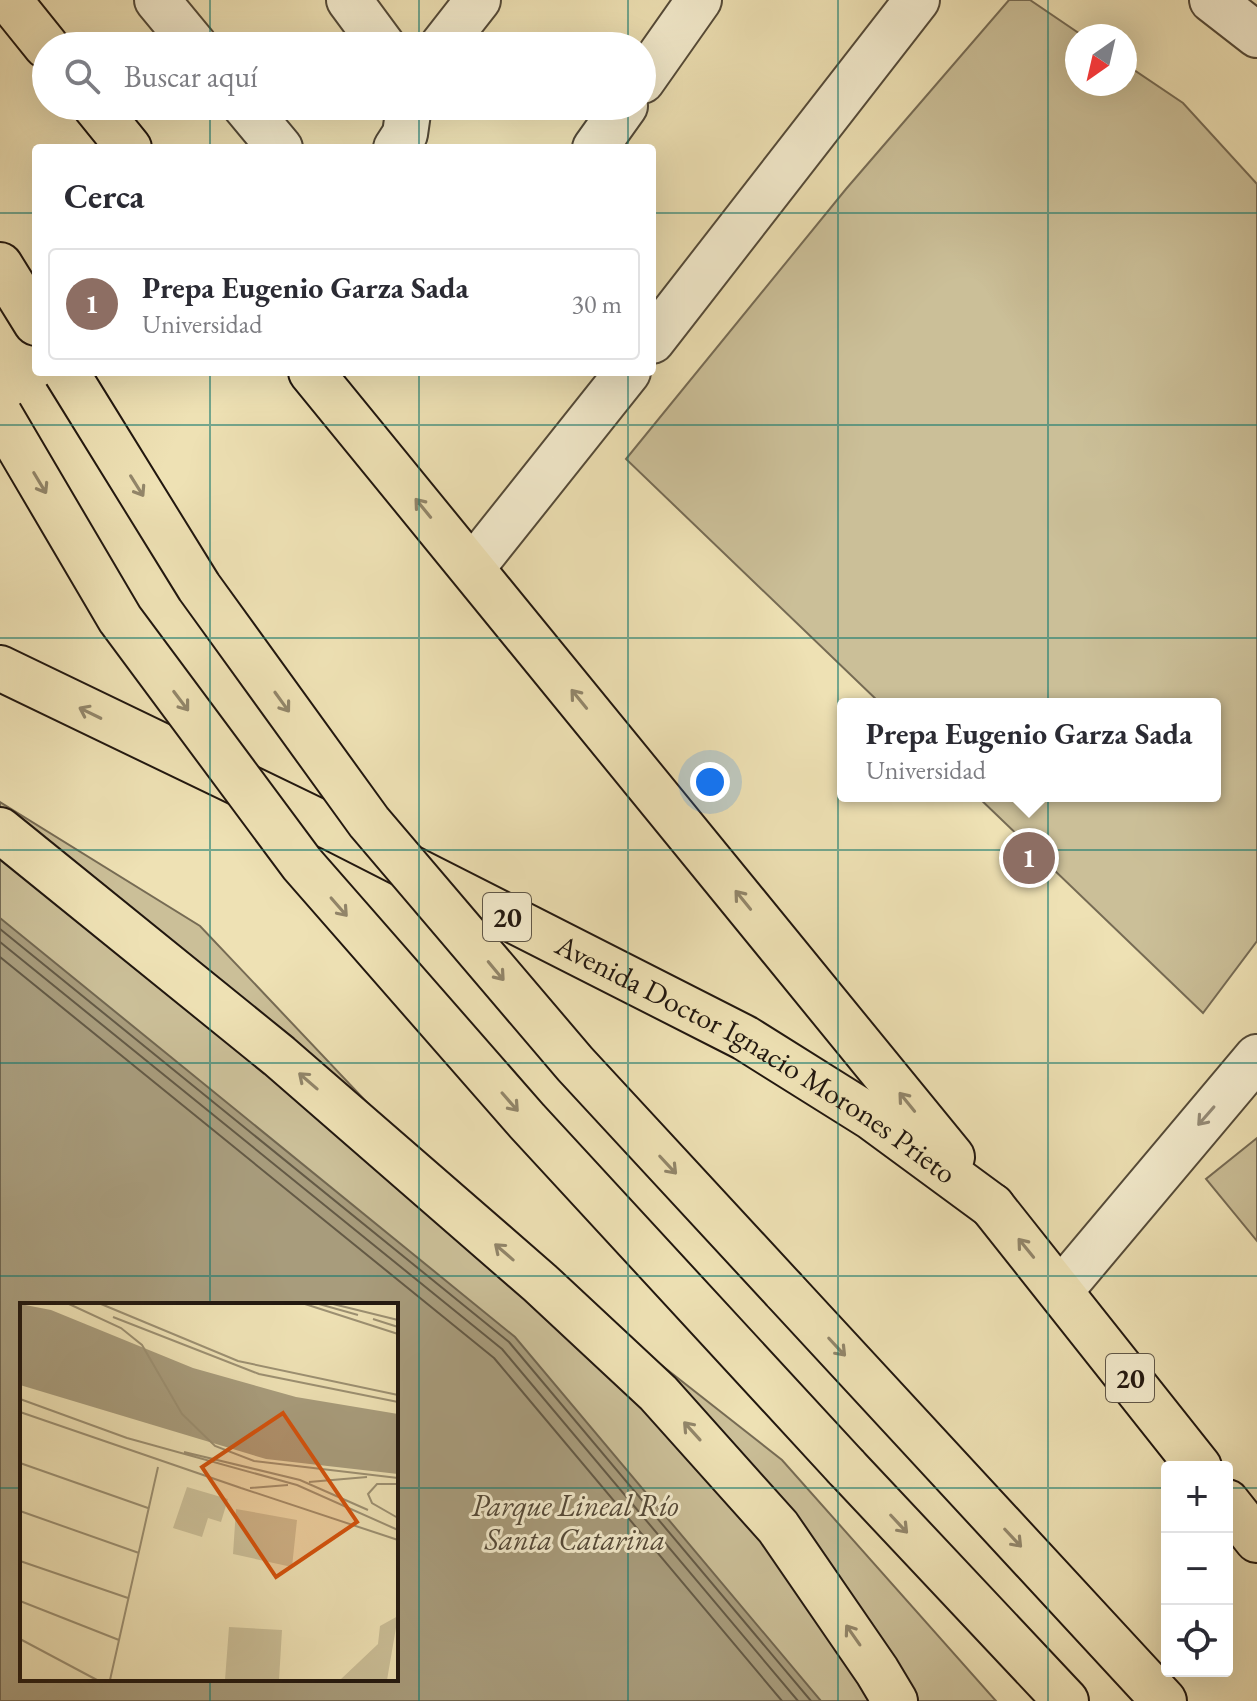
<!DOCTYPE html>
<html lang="es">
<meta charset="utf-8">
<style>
:root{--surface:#fff;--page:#f7f7f7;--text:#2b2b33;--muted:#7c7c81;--line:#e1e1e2;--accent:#db2777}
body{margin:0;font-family:"EB Garamond",serif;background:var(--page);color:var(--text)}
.controls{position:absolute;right:24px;bottom:24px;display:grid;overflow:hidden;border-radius:8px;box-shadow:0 8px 32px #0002}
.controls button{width:72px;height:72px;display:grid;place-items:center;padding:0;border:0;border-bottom:2px solid var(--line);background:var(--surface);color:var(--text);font:40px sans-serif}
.compass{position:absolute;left:1065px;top:24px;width:72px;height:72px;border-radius:50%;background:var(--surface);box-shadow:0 8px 32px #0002;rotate:214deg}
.you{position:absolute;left:710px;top:782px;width:28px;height:28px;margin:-20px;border:6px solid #fff;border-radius:50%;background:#1a73e8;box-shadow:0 0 0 12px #1a73e833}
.badge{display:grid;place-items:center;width:52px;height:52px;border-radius:50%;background:var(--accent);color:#fff;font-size:26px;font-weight:700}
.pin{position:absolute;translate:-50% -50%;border:4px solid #fff;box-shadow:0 2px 8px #0006}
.popup{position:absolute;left:837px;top:698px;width:384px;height:104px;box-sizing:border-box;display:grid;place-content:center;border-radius:8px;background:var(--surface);filter:drop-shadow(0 2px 6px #0005);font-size:26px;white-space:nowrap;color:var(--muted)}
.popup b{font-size:30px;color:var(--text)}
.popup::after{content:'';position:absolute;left:50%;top:100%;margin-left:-16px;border:16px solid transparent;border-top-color:var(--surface)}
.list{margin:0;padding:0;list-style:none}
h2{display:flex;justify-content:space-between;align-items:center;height:104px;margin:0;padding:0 32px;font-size:34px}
h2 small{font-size:26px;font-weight:400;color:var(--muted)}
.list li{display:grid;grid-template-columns:52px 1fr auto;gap:24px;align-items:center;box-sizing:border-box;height:112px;margin:0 16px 16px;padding:0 16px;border:2px solid var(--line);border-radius:8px}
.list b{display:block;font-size:30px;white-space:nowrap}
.list p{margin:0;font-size:26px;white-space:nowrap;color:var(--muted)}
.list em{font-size:26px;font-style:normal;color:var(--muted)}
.icon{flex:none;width:44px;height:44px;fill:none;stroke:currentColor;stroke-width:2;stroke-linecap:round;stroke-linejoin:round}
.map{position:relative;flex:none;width:1257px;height:1701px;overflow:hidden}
.search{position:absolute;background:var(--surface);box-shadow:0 8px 32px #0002;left:32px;top:32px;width:624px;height:88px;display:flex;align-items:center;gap:20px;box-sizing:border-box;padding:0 28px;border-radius:44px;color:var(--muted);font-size:30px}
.panel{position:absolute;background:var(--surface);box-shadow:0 8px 32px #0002;left:32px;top:144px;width:624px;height:232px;border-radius:8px}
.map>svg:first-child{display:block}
</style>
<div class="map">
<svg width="1257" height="1701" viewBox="0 0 1257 1701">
<rect width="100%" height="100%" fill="#eee1b4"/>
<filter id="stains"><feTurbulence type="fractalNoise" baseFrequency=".0025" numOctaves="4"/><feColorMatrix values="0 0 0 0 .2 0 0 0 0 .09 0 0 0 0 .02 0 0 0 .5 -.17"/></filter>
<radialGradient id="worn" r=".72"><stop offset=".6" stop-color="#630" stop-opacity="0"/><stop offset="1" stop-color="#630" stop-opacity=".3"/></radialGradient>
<path fill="#cbbf98" stroke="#766b54" stroke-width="2" fill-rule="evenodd" d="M1009,0h21l53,36h-6v48h48v-20l58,39 74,81v757l-54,72 -226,-217h238v-92h-334l-255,-245 220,-270z
M0,802l200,124 283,299 299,235 214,241h-996zM22,1305h374v374h-374z
M1257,1138v103l-51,-62z"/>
<path fill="#a89c7c" stroke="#726750" stroke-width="2" fill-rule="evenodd" d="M0,918l515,419 306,364h-821zM22,1305h374v374h-374z"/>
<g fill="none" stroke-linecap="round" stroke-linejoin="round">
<path stroke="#645a46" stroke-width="2" d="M0,929l509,413 302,359
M0,942l502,407 296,352
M0,957l494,401 288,343"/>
<g stroke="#544a38" stroke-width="48">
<path id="minor" d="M157,0l38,46
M349,0l34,46
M1212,0l45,35
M442,46l36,-46
M642,81l57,-81
M245,106l35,42
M396,148l9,-14 4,-28
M595,148l30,-42
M652,341l265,-341
M472,568l156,-196
M1061,1290l196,-233"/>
</g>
<g stroke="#21170f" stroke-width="48">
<path id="major" d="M992,1206l207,261
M1227,1502l30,38"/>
</g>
<g stroke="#21170f" stroke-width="48">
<g id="highway">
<path d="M9,0l37,46"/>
<path d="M95,106l34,42"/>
<path d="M0,265l36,58"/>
<path d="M311,372l641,785"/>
<path id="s1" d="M0,668l334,161 411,209 126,79 121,89"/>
<path d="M0,830l279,226 261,227 118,110 120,134 99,144 18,30"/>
<path d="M784,1290l380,411"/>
<path d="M846,1467l220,234"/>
</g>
</g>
<use href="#minor" stroke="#f4ecce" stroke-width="44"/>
<use href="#major" stroke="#eee1b4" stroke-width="44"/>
<use href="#highway" stroke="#eee1b4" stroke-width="44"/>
<g stroke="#21170f" stroke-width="48" stroke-linecap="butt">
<path id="highway-bridge" d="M66,372l133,215 170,235 206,242 209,226
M0,415l120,204 182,245 225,257 319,346"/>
</g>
<use href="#highway-bridge" stroke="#eee1b4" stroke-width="44"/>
</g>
<defs><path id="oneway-shaft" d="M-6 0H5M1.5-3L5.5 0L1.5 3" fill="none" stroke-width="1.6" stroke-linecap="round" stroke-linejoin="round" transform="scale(2)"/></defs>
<g stroke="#92866a">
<use href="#oneway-shaft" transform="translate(40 483) rotate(59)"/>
<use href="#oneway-shaft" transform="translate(137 486) rotate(58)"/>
<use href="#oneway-shaft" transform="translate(423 508) rotate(-129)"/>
<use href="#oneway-shaft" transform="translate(579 699) rotate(-129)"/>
<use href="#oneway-shaft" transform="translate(181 701) rotate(53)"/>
<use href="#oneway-shaft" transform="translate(282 702) rotate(54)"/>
<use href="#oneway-shaft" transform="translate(90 713) rotate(-154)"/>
<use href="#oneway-shaft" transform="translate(743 900) rotate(-129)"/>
<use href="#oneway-shaft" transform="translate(339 907) rotate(49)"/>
<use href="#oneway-shaft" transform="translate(496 971) rotate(50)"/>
<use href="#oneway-shaft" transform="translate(308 1081) rotate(-139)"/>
<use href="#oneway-shaft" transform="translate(510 1102) rotate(49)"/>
<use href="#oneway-shaft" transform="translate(907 1102) rotate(-129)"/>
<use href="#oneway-shaft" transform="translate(668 1165) rotate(47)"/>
<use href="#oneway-shaft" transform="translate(1026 1248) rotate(-129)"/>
<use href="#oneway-shaft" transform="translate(504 1252) rotate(-139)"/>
<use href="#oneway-shaft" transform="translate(837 1347) rotate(47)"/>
<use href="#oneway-shaft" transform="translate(692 1431) rotate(-132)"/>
<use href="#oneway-shaft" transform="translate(899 1524) rotate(47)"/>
<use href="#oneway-shaft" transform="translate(1013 1538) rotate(47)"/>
<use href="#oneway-shaft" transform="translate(853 1635) rotate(-125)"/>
</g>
<use stroke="#958c78" href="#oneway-shaft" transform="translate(1206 1116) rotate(131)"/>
<path fill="none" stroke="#0f766e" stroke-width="2" stroke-opacity="0.55" d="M210,0v46M419,0v46M628,0v46M838,0v1701M1048,0v1701M210,106v42M419,106v42M628,106v42M0,213h36M652,213h605M210,372v933M419,372v1329M628,372v1329M0,425h1257M0,638h1257M0,850h1257M0,1063h1257M0,1276h1257M0,1488h22M396,1488h771M1227,1488h30M210,1679v22"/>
<g text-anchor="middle" stroke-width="6" stroke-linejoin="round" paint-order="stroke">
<g fill="#f4ecce" stroke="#605748" stroke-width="2">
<rect x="483" y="893" width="48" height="48" rx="6"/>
<rect x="1106" y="1354" width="48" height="48" rx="6"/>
</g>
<g font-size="28" font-weight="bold" fill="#21170f">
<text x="507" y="927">20</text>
<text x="1130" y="1388">20</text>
</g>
<g font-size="30" fill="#21170f" stroke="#f4ecce">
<text dy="10" stroke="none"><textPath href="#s1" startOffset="852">Avenida Doctor Ignacio Morones Prieto</textPath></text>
</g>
<g font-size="30" font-style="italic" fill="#544938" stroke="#f4ecce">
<text x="575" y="1516">Parque Lineal Río<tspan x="575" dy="34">Santa Catarina</tspan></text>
</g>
</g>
<g transform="translate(20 1303)">
<rect width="378" height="378" fill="#eee1b4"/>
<path d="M167,184l41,12 -7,23 -13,-4 -6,19 -29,-9zM216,206l61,11 -5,47 -59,-13zM378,313l-11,64h-47l38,-36 2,-18zM209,324l53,3 -3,50h-54z" fill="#cbbf98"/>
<path d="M0,1l31,6 142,58 103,29 102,17v60l-132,-15 -246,-74z" fill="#a89c7c"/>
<path fill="none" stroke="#9c9072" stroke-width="2" d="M49,1l52,24 21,17 40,69 33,32 39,15 144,17M81,1l137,57 160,34M285,1l93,30M299,1l39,11M313,1l65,16M93,14l146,57 139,28M353,16l25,8M0,96l107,39M0,109l221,76M107,135l170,47 101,45M164,149l116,28 68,30M0,160l128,45M289,179l58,-5M378,181h-21l-9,10 4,9 26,15M221,185l157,52M230,185l38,-3M0,208l119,42M0,258l108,37M0,298l99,39M0,336l77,41M90,377l48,-213"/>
<path fill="#d4520c" fill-opacity="0.15" stroke="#d4520c" stroke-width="4" d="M263,110l74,109 -81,55 -74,-110z"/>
<rect width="378" height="378" fill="none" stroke="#21170f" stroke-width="4"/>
</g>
<rect width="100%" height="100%" filter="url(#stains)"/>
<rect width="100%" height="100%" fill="url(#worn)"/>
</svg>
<div class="controls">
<button>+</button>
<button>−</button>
<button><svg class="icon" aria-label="locate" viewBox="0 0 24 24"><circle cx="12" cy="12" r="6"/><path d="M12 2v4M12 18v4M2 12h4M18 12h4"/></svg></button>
</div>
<svg class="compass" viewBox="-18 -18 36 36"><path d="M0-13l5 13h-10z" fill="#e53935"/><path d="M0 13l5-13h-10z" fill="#7c7c81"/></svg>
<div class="you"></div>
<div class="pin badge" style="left:1029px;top:858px;background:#8d6e63">1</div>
<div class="popup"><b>Prepa Eugenio Garza Sada</b>Universidad</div>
<div class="search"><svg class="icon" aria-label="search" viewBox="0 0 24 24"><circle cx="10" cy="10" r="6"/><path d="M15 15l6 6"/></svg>Buscar aquí</div>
<section class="panel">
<h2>Cerca<small></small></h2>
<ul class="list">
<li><span class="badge" style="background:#8d6e63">1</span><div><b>Prepa Eugenio Garza Sada</b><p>Universidad</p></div><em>30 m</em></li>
</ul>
</section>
</div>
